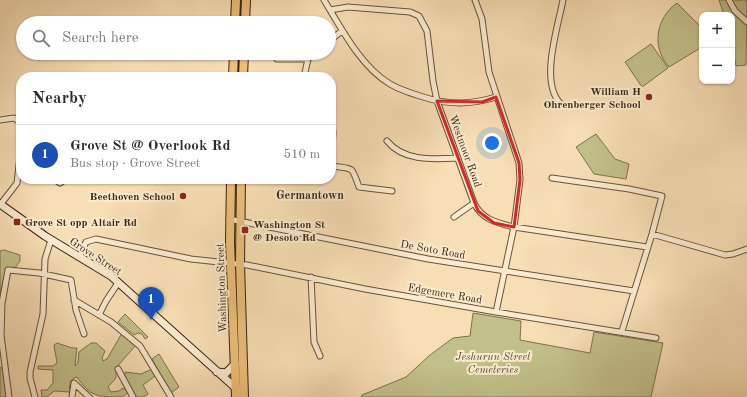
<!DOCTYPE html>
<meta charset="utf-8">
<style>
:root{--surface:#fff;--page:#f2f2f3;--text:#2b2b33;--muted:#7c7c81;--line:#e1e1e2;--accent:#8f2418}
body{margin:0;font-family:"Old Standard TT",serif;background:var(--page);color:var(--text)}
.controls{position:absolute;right:12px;top:12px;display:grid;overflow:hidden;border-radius:8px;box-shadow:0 1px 3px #0004}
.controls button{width:36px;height:36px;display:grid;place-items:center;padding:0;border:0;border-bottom:1px solid var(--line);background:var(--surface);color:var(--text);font:20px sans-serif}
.you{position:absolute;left:492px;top:143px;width:14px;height:14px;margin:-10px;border:3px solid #fff;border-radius:50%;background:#1a73e8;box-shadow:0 0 0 6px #1a73e833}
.badge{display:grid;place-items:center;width:26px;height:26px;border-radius:50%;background:var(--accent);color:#fff;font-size:13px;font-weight:700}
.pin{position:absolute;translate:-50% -33px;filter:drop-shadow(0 1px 2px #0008)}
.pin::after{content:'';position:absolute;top:21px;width:14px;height:12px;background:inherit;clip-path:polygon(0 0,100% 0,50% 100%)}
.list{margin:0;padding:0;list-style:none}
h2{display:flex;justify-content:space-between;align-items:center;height:52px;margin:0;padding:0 16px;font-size:17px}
h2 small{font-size:13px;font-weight:400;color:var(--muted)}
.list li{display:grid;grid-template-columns:26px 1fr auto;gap:12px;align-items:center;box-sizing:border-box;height:60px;padding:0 16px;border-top:1px solid var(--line)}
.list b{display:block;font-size:15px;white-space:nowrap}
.list p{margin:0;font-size:13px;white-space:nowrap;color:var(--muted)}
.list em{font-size:13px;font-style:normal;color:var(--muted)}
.icon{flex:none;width:22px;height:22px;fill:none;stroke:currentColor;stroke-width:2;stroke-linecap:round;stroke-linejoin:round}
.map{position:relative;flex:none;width:747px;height:397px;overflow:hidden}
.search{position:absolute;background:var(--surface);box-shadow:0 1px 3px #0004;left:16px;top:16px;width:320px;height:44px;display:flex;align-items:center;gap:10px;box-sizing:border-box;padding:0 14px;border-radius:22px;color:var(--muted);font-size:15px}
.panel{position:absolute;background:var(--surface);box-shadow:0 1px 3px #0004;left:16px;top:72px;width:320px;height:112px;border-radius:16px}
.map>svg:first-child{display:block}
</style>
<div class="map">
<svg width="747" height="397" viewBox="0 0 747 397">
<rect width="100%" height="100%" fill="#f8deb5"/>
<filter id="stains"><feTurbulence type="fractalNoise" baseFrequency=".005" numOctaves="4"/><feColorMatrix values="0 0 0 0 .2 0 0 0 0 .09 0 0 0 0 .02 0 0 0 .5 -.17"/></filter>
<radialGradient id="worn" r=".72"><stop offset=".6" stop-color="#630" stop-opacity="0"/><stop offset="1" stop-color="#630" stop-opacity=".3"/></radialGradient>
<path fill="#c2c08a" stroke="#7d724d" d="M719,0h28l-1,65 -10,1 -4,-21v-30h-8z
M677,3l25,25v19l-33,20c-18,-20 -13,-49 8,-64z
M651,44l17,24 -26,19 -17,-25z
M596,134l19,25 14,5 -3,15 -32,-5 -18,-27z
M4,250l16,5v6l-5,7 -9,1 -6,25v-43z
M473,313l48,8 -1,19 70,13 4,-21 69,11 -12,54h-290l1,-2 44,-18 24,-22 23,-17 17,-2z
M125,314l23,23 -3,2 -3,-5 -4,-1 -4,2 -16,-13z
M122,333l14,12 -20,23v10l-8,9 3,5 8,-1 4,-3 5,4 -5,5c-26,0 -32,0 -46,-20 -8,2 -8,8 -7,15l-16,-1 -7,6h-5l-1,-7h6l6,-7v-13l-15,-1v-3h15l4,-3 -3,-18 3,-2 15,5h5l-2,18 3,-3 1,-11 12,-9h5l9,8 -3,7 1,3 4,-2z
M159,354l20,33 -8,6 -19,-34z
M0,367l3,2 4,28h-7z
M152,369l3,7 -12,9 5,9 -5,3h-7l-11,-18v-7l16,2z"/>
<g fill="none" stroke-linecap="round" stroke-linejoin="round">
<g stroke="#685339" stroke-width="7">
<path id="street" d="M324,0c17,28 37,67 66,84 12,7 26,11 40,15 22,6 44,5 66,-2
M475,0l7,19 7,53 30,91 1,17 -6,47 -18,85
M729,0l6,11 12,11
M330,10l18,-3 62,5 9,4 8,15 6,50 4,20 37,102c8,17 24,20 40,24l133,20
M329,41l13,-10
M277,59h31l7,-6
M304,77l4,-18
M561,104c-22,-21 -3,-77 2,-104
M331,117l2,16 -2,25
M0,120l14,-2 7,5
M387,141c17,21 47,18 71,17
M331,166c23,3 20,-1 28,21l33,4
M552,178l77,11 33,7 -10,38 -30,97
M54,179l6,4 6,-4
M0,205l17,-22 4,-35
M454,217l20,-14
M229,219l199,40 206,32
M652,234l73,21 8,-1 14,-5
M80,256l6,-14 10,-3 95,20 56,6 118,24 131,23 160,26
M311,277l3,65 6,14
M74,300l37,22 29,24 31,51
M99,315l7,-14 12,-18
M118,369l15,28
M9,397l-8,-62 1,-32 6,-33 31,3 32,7 5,30 8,24
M35,397l-5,-19v-6l13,-58 2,-55 6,-19
M72,397l2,-14 15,14"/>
</g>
<g stroke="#382510" stroke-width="9">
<path id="secondary" d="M0,204l45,32 66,40 128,115
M217,372l9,1 9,-9"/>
</g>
<g stroke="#382510" stroke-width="10">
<path id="primary" d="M235,23l1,-23
M245,23l1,-23
M233,77l1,-24
M243,77l1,-24
M231,179l-1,63 6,155
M241,179l-1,84 4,134"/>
</g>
<use href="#street" stroke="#faeacf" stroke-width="5"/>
<use href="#secondary" stroke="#faeacf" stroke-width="7"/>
<use href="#primary" stroke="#ecbf7a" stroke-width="8"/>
</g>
<path fill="none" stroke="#d62828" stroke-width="3" stroke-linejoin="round" d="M496,97l23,66 1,17 -6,47 -20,-4 -16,-12 -41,-110 45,1z"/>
<g fill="#8f2418" stroke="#faeacf" stroke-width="1.5">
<circle cx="649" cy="97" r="4"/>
<circle cx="183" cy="196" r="4"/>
<rect x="13" y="218" width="8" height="8" rx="2"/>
<rect x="241" y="226" width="8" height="8" rx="2"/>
</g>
<g text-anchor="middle" stroke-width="4" stroke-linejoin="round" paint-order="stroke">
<g font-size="11" font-weight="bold" fill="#382510" stroke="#faeacf" text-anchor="end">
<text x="641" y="95">William H<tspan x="641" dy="13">Ohrenberger School</tspan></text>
<text x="175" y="200">Beethoven School</text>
<text x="25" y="226" text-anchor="start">Grove St opp Altair Rd</text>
<text x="253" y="228" text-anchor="start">Washington St<tspan x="253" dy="13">@ Desoto Rd</tspan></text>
</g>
<g font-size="11" fill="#382510" stroke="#faeacf">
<text transform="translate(466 151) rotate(70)" y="4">Westmoor Road</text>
<text transform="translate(433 249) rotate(10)" y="4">De Soto Road</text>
<text transform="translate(96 256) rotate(33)" y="4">Grove Street</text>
<text transform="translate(221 288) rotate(-92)" y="4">Washington Street</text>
<text transform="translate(445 293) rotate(10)" y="4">Edgemere Road</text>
</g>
<g font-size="11" font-style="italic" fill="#5a4c2e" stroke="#faeacf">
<text x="493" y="360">Jeshurun Street<tspan x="493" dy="13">Cemeteries</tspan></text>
</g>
<g font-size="12" font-weight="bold" fill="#382510" stroke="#faeacf">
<text x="310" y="199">Germantown</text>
</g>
</g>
<rect width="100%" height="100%" filter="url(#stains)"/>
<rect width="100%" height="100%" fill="url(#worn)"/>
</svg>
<div class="controls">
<button>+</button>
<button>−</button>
</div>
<div class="you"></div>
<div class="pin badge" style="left:151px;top:320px;background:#1a4fb4">1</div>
<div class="search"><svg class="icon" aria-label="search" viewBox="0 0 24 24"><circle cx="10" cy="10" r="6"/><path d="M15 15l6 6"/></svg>Search here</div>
<section class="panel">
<h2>Nearby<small></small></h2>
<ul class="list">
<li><span class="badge" style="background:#1a4fb4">1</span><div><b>Grove St @ Overlook Rd</b><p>Bus stop · Grove Street</p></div><em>510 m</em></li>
</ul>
</section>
</div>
